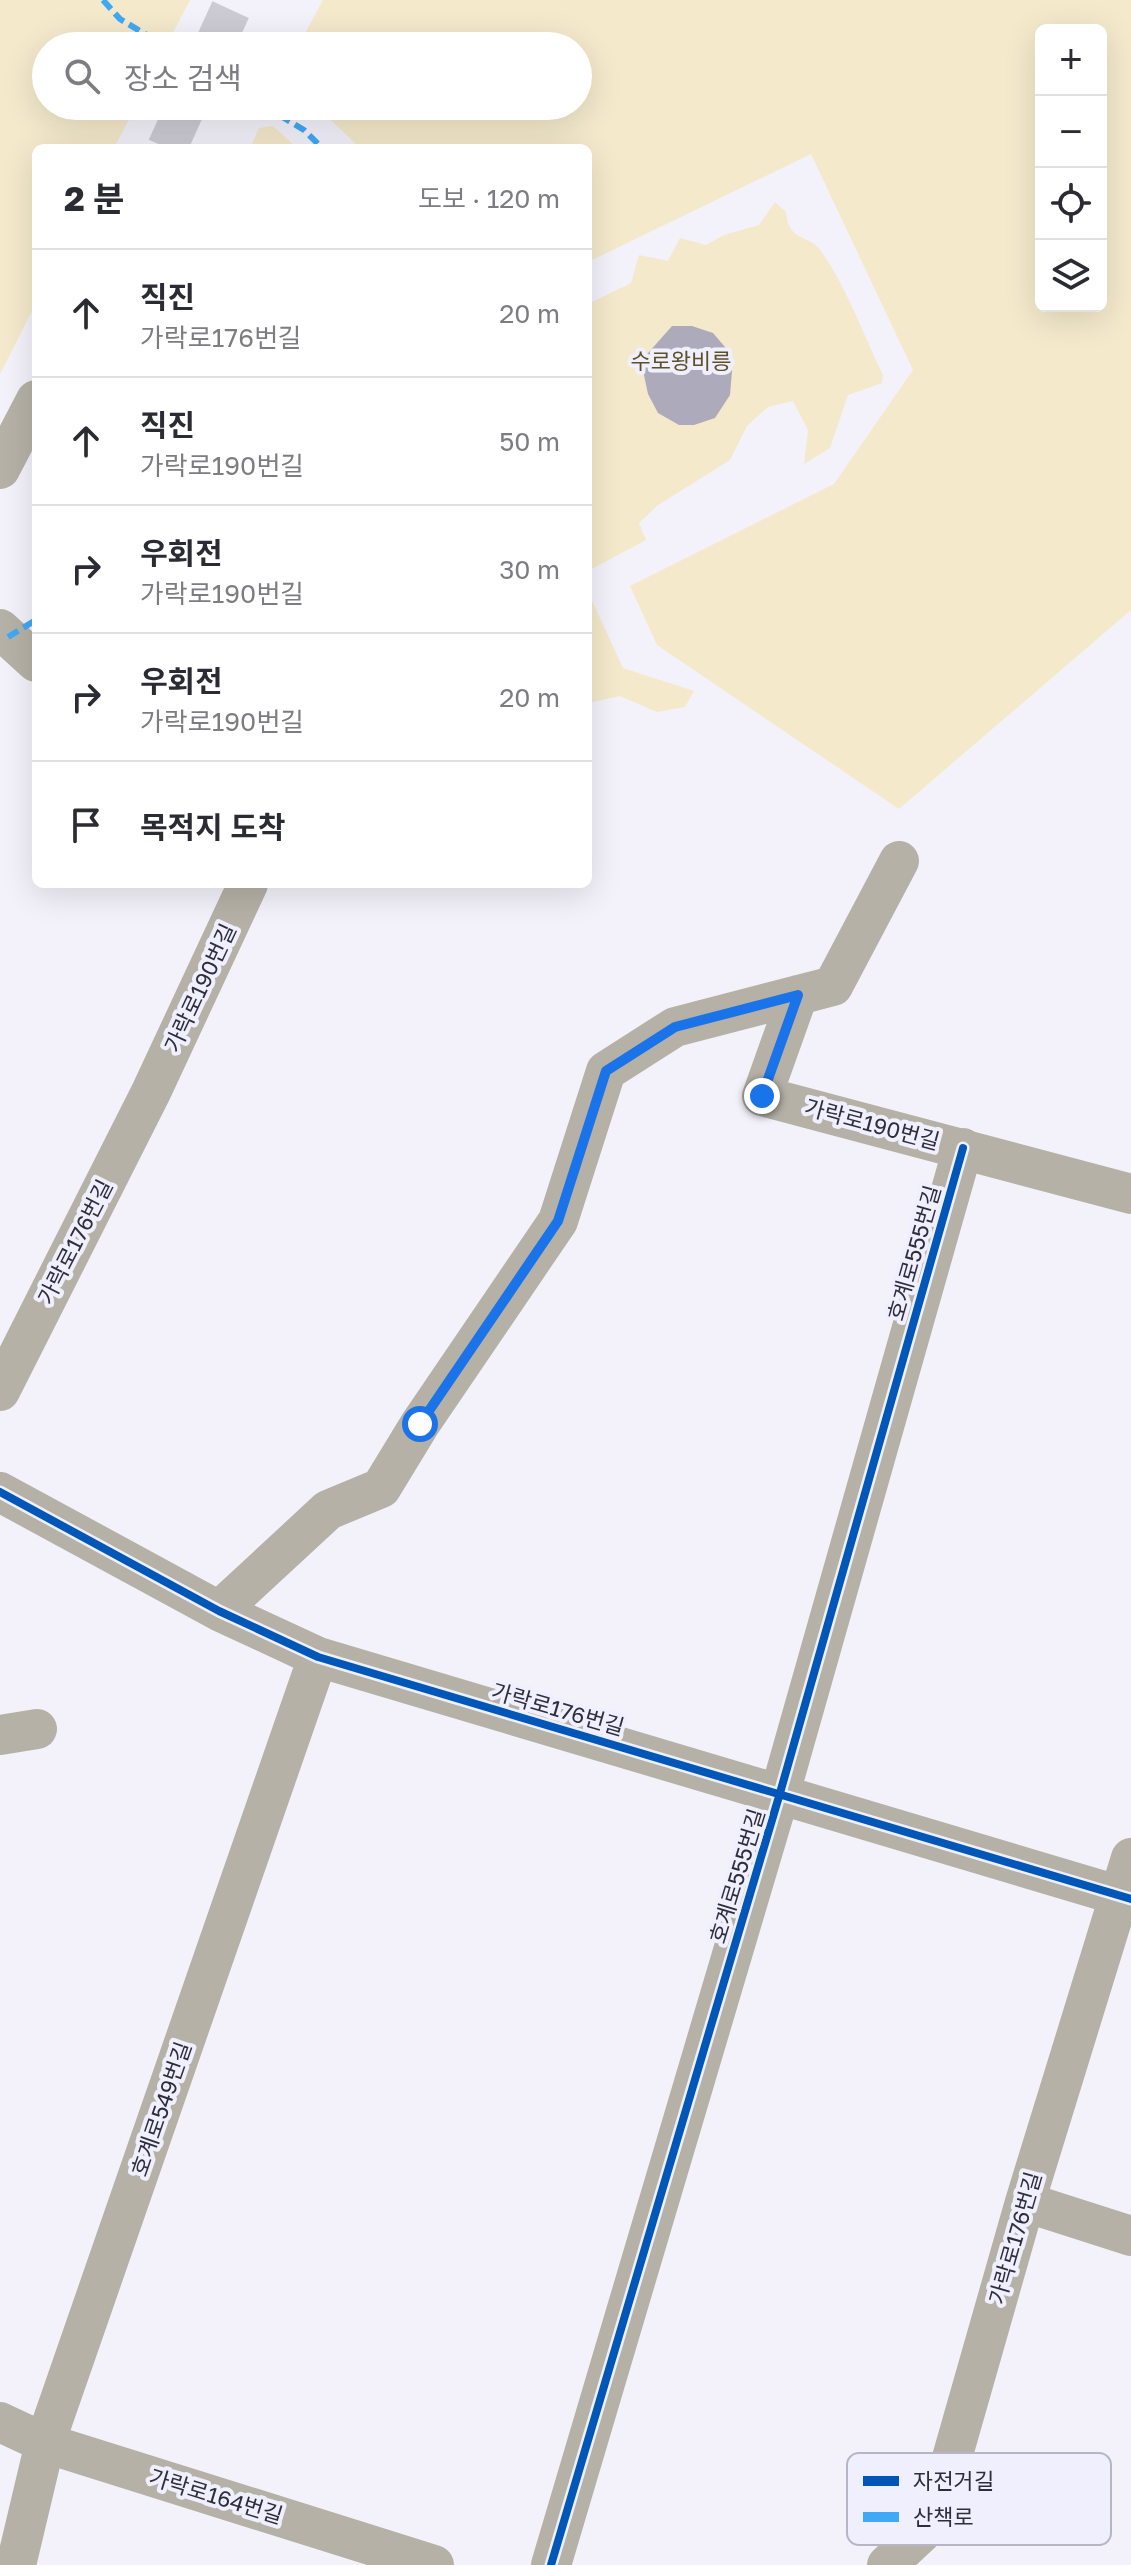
<!DOCTYPE html>
<html lang="ko">
<meta charset="utf-8">
<style>
:root{--surface:#fff;--page:#f7f7f7;--text:#2b2b33;--muted:#7c7c81;--line:#e1e1e2}
body{margin:0;font-family:"Golos Text","Noto Sans KR",sans-serif;background:var(--page);color:var(--text)}
.controls{position:absolute;right:24px;top:24px;display:grid;overflow:hidden;border-radius:12px;box-shadow:0 8px 32px #0002}
.controls button{width:72px;height:72px;display:grid;place-items:center;padding:0;border:0;border-bottom:2px solid var(--line);background:var(--surface);color:var(--text);font:40px sans-serif}
.stop{position:absolute;width:24px;height:24px;margin:-18px;border:6px solid #1a73e8;border-radius:50%;background:#fff}
.stop.end{background:#1a73e8;border-color:#fff;box-shadow:0 2px 8px #0008}
.list{margin:0;padding:0;list-style:none}
h2{display:flex;justify-content:space-between;align-items:center;height:104px;margin:0;padding:0 32px;font-size:34px}
h2 small{font-size:26px;font-weight:400;color:var(--muted)}
.list li{display:grid;grid-template-columns:52px 1fr auto;gap:24px;align-items:center;box-sizing:border-box;height:128px;padding:0 32px;border-top:2px solid var(--line)}
.list b{display:block;font-size:30px;white-space:nowrap}
.list p{margin:0;font-size:26px;white-space:nowrap;color:var(--muted)}
.list em{font-size:26px;font-style:normal;color:var(--muted)}
.icon{flex:none;width:44px;height:44px;fill:none;stroke:currentColor;stroke-width:2;stroke-linecap:round;stroke-linejoin:round}
.map{position:relative;flex:none;width:1131px;height:2565px;overflow:hidden}
.search{position:absolute;background:var(--surface);box-shadow:0 8px 32px #0002;left:32px;top:32px;width:560px;height:88px;display:flex;align-items:center;gap:20px;box-sizing:border-box;padding:0 28px;border-radius:44px;color:var(--muted);font-size:30px}
.panel{position:absolute;background:var(--surface);box-shadow:0 8px 32px #0002;left:32px;top:144px;width:560px;height:744px;border-radius:12px}
.map>svg:first-child{display:block}
</style>
<div class="map">
<svg width="1131" height="2565" viewBox="0 0 1131 2565">
<rect width="100%" height="100%" fill="#f3f2fa"/>
<path fill="#f4e9cb" fill-rule="evenodd" d="M0,0h190l-24,46h-120v60h90l-22,42h-78v155l-36,71z
M323,0h808v610l-232,199 -242,-164 -27,-59 204,-102 79,-114 -102,-216 -223,108v-114h-228l-44,-42h262v-60h-280zM1101,30v276h-60v-276z
M273,126l24,22h-47l9,-20z
M775,202l11,10c3,32 23,21 35,39 25,35 43,85 62,124l-1,8 -34,12 -18,53 -26,16 4,-34 -15,-29 -25,6 -21,19 -17,34 -72,45 -19,18 7,17 -58,31v-267l43,-21 8,-28 29,6 12,-23 26,7 18,-10 35,-10z
M588,592l35,76 71,23 -9,16 -28,5 -37,-16 -32,7z"/>
<path fill="#adaabc" d="M672,326h20l21,7 12,14 7,24 -2,24 -15,23 -21,7h-15l-21,-12 -10,-19 -7,-33z"/>
<g fill="none" stroke-linecap="round" stroke-linejoin="round">
<path stroke="#cccbd4" stroke-width="40" stroke-dasharray="40 20" stroke-linecap="butt" d="M214,46l21,-46
M167,148l19,-42"/>
<path stroke="#b5b1a6" stroke-width="40" d="M0,469l36,-69
M0,629l36,33
M798,995l-36,101 369,98
M0,1391l151,-299 97,-208
M0,1492l219,119 99,46 813,242
M219,1611l109,-101 53,-22 39,-64 138,-203 48,-150 69,-44 158,-41 66,-125
M0,1735l37,-6
M1025,2202l106,34
M0,2422l45,21 389,122
M16,2565l29,-122 273,-786
M551,2565l229,-772 183,-645
M887,2565l47,-44 91,-319 106,-344"/>
<path stroke="#3fa9f5" stroke-width="6" stroke-dasharray="12 6" stroke-linecap="butt" d="M103,0l17,19 45,27
M264,106l40,24 18,18
M8,637l28,-17"/>
<g stroke="#f0effe" stroke-width="13">
<path id="cycleway" d="M0,1492l219,119 99,46 813,242
M551,2565l229,-772 183,-645"/>
</g>
<use href="#cycleway" stroke="#0057b8" stroke-width="8"/>
</g>
<g fill="none" stroke-linecap="round" stroke-linejoin="round">
<path stroke="#1a73e8" stroke-width="10" d="M420,1424l138,-203 48,-150 69,-44 123,-32 -36,101"/>
</g>
<g text-anchor="middle" stroke-width="8" stroke-linejoin="round" paint-order="stroke">
<g font-size="22" fill="#5c5027" stroke="#f0effe">
<text x="681" y="369">수로왕비릉</text>
</g>
<g font-size="22" fill="#2f2d3b" stroke="#f0effe">
<text transform="translate(200 988) rotate(-65)" y="8">가락로190번길</text>
<text transform="translate(872 1124) rotate(15)" y="8">가락로190번길</text>
<text transform="translate(75 1242) rotate(-63)" y="8">가락로176번길</text>
<text transform="translate(914 1253) rotate(-74)" y="8">호계로555번길</text>
<text transform="translate(558 1709) rotate(16)" y="8">가락로176번길</text>
<text transform="translate(737 1876) rotate(-73)" y="8">호계로555번길</text>
<text transform="translate(161 2109) rotate(-71)" y="8">호계로549번길</text>
<text transform="translate(1015 2238) rotate(-74)" y="8">가락로176번길</text>
<text transform="translate(216 2496) rotate(17)" y="8">가락로164번길</text>
</g>
</g>
<rect x="847" y="2453" width="264" height="92" rx="12" fill="#f0effe" stroke="#b6b5c4" stroke-width="2"/>
<rect x="863" y="2476" width="36" height="10" fill="#0057b8"/>
<rect x="863" y="2512" width="36" height="10" fill="#3fa9f5"/>
<g font-size="22" fill="#2f2d3b">
<text x="913" y="2489">자전거길</text>
<text x="913" y="2525">산책로</text>
</g>
</svg>
<div class="controls">
<button>+</button>
<button>−</button>
<button><svg class="icon" aria-label="locate" viewBox="0 0 24 24"><circle cx="12" cy="12" r="6"/><path d="M12 2v4M12 18v4M2 12h4M18 12h4"/></svg></button>
<button><svg class="icon" aria-label="layers" viewBox="0 0 24 24"><path d="M12 4l9 5-9 5-9-5zM3 14l9 5 9-5"/></svg></button>
</div>
<div class="stop" style="left:420px;top:1424px"></div>
<div class="stop end" style="left:762px;top:1096px"></div>
<div class="search"><svg class="icon" aria-label="search" viewBox="0 0 24 24"><circle cx="10" cy="10" r="6"/><path d="M15 15l6 6"/></svg>장소 검색</div>
<section class="panel">
<h2>2 분<small>도보 · 120 m</small></h2>
<ul class="list">
<li><svg class="icon" aria-label="ahead" viewBox="0 0 24 24"><path d="M12 20V5M6 11l6-6 6 6"/></svg><div><b>직진</b><p>가락로176번길</p></div><em>20 m</em></li>
<li><svg class="icon" aria-label="ahead" viewBox="0 0 24 24"><path d="M12 20V5M6 11l6-6 6 6"/></svg><div><b>직진</b><p>가락로190번길</p></div><em>50 m</em></li>
<li><svg class="icon" aria-label="right" viewBox="0 0 24 24"><path d="M7 20v-9h11M14 6l5 5-5 5"/></svg><div><b>우회전</b><p>가락로190번길</p></div><em>30 m</em></li>
<li><svg class="icon" aria-label="right" viewBox="0 0 24 24"><path d="M7 20v-9h11M14 6l5 5-5 5"/></svg><div><b>우회전</b><p>가락로190번길</p></div><em>20 m</em></li>
<li><svg class="icon" aria-label="arrive" viewBox="0 0 24 24"><path d="M6 21V4h12l-3 4 3 4H6"/></svg><div><b>목적지 도착</b></div></li>
</ul>
</section>
</div>
